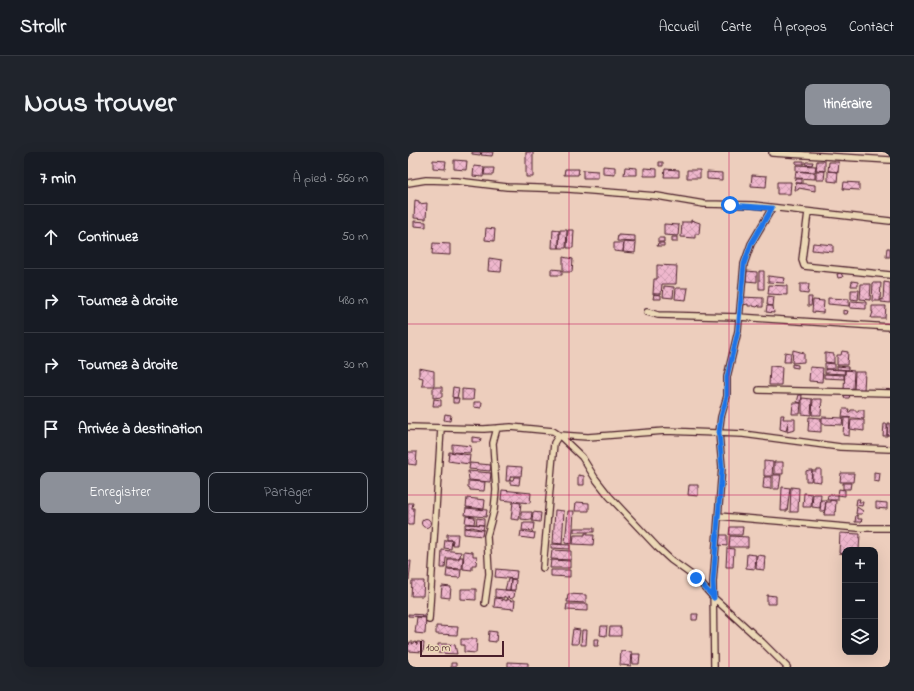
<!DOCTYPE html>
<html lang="fr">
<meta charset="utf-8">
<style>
:root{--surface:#171b24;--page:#20242c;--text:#f1f3f6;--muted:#9ea1a6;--line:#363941;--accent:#8c9099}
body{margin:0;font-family:"Indie Flower",sans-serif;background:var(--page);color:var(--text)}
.controls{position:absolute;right:12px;bottom:12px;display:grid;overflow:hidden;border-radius:8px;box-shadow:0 4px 16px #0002}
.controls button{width:36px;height:36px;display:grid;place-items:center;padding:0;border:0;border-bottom:1px solid var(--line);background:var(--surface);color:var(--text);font:20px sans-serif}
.scale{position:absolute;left:12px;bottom:10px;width:84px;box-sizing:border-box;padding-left:4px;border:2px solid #4a1f2b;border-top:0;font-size:11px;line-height:14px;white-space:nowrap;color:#4a1f2b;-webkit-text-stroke:3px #ecd8b6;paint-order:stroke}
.stop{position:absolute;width:12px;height:12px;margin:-9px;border:3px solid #1a73e8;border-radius:50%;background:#fff}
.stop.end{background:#1a73e8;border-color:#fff;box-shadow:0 1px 4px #0008}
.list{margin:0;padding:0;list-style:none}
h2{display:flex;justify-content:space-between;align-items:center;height:52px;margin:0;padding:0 16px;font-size:17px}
h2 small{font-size:13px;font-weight:400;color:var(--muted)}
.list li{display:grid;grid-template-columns:26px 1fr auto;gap:12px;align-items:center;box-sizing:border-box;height:64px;padding:0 16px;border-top:1px solid var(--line)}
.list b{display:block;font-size:15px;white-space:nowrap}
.list em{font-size:13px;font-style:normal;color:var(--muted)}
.actions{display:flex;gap:8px;padding:12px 16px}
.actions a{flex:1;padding:9px 0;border:1px solid var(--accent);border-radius:8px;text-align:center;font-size:14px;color:var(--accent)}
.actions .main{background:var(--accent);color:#fff}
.icon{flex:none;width:22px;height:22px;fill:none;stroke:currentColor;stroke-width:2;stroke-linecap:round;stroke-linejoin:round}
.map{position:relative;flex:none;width:482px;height:515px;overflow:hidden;border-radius:8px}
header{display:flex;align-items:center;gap:24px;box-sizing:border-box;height:56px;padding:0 20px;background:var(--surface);border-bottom:1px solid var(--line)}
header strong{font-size:19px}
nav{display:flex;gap:22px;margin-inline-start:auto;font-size:14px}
.intro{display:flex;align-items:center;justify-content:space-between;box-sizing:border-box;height:96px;padding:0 24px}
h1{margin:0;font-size:28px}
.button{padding:10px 18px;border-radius:8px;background:var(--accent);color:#fff;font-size:14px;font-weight:700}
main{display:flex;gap:24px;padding:0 24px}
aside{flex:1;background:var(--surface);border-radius:8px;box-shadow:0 4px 16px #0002}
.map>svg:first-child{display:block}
</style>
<header>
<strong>Strollr</strong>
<nav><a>Accueil</a><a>Carte</a><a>À propos</a><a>Contact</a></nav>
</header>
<div class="intro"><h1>Nous trouver</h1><a class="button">Itinéraire</a></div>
<main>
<aside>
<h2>7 min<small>À pied · 560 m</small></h2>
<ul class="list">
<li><svg class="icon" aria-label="ahead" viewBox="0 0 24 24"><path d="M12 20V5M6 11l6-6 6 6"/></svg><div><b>Continuez</b></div><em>50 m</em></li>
<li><svg class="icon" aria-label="right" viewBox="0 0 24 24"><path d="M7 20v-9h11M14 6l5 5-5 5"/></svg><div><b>Tournez à droite</b></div><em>480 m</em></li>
<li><svg class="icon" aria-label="right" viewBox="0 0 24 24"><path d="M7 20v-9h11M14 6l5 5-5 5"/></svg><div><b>Tournez à droite</b></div><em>30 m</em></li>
<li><svg class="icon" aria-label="arrive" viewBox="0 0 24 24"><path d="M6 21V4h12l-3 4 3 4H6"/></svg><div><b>Arrivée à destination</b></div></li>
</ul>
<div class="actions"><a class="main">Enregistrer</a><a>Partager</a></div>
</aside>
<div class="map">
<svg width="482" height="515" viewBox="0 0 482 515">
<defs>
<pattern id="building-cross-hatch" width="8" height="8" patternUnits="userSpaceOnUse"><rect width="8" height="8" fill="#efb7cd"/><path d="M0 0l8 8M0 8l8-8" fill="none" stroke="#ce9db0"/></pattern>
</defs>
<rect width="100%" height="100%" fill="#edcebd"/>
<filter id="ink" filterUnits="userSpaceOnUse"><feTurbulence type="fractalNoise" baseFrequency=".025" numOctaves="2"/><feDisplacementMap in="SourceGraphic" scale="8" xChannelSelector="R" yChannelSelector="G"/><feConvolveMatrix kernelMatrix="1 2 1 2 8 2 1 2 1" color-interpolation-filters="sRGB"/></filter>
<g filter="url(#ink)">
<path fill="url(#building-cross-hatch)" stroke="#4a1f2b" d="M64,0h9l-1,3 -8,-1z
M74,0h11l-1,4 -11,-1z
M118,0h7v25h-7z
M25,8l13,1 -1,8 -12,-1z
M46,8l13,1 -1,9 -12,-1z
M388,9h8v3h-8z
M409,9h8v10l-9,-1z
M251,10h4v4h-4z
M398,10h7l-1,3 -7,-1z
M421,10h10l-1,10 -10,-1z
M388,13l20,1 -1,6 -19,-1z
M66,14l10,1 -1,10 -10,-1z
M195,14l12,1v8l-12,-1z
M217,15l12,1v7h-13z
M77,16h9l-1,7h-9z
M236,16l13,1v7h-13z
M157,17h14l-1,6h-14z
M257,17l14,1v7h-15z
M175,18l15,1v7h-15z
M279,18h13v8h-13z
M388,19l19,2v6l-20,-1z
M408,19h9l-1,9h-8z
M420,19l10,1 -1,10 -9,-1z
M299,20l15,1v7l-15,-1z
M344,23l15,1 -1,11 -15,-1z
M388,27h6v4h-7z
M369,30h14l-1,12h-13z
M436,30l15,1v7l-16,-1z
M388,31l19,2v6l-16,-3 -1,2h-3z
M7,48l4,1v3l8,-1 -1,16 -12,-1z
M283,68l9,3 -1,11h-4v4l-14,-1 1,-15h9z
M6,69l12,1v5l-12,-1z
M256,72l15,1 -1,11 -14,-1z
M78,76l9,1 -1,12 -9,-1z
M145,77l6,1v18h-7z
M152,78h7l-1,18h-7z
M160,78h6l-1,18h-6z
M210,83l17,1v6l-18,-1z
M264,85h5v5h-5z
M250,86h6v4h-6z
M216,90l12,1 -1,10 -12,-1z
M25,91l17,1v11l-18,-1z
M206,91h10l-1,9 -9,-1z
M250,91h6v3h-7z
M405,91l20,2v7l-21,-2z
M479,96h3v9h-4z
M155,105l10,2 -1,13h-9z
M81,106l13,2 -1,12 -13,-1z
M249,113l20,1 -1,18h-14l-1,10h-8l1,-15h3z
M143,117l11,1v5h-11z
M339,119l10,1v10l-11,-1z
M351,119h5v18h-5z
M433,121l2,4 -5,1 -1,-4z
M360,124l17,2 -1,5 -16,-1z
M444,129l6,1v4h-7z
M476,130l6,1v20l-9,-1v-3l2,1z
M465,131h8l-1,18h-8z
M392,132h9l-1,10 -8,-1z
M453,132h10l-1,16 -10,-1z
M361,133l18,1v9l-19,-1z
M256,134l10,1 -1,11 -10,-1z
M268,136h12l-2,12 -11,-1z
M443,138h8l-1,10 -7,-1z
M246,142l7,1v4h-8z
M360,144l6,1 -1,9 -6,-1z
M333,145l22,1v9h-4v-2l-2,2 -4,-1v-1l-1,1h-4v-2l-5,1z
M400,145h4l-1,9h-3z
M420,146l21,1v7l-21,-2z
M405,148l11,1 -1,12 -11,-1z
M443,149l15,1v7l-16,-1z
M359,154h6l1,7 -8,-1z
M464,154h14l-1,12h-14l2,-6h-1z
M435,158l5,1 -1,3h-4z
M385,198l11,3v9l-12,1z
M434,199l6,1 -1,13h-10v-10h4z
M377,200l6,1 -1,9h-6z
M417,201l9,1v9l-9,-1z
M417,211l10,1v5h-10z
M384,212l6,1v3l-6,-1z
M362,214l12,1 -1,18h-12z
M429,214l11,1v3l-11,-1z
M402,215l13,1 -1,14 -13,-1z
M11,216l15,3v15h-12l1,-8 -4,-1z
M417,217l20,1v4l-20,-1z
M437,218l9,1 -1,18h-9z
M447,220h10l-1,18h-10z
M416,222l20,1v4l-20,-1z
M25,235h9v10l-9,1z
M45,235l6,1 -2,10 -5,-1z
M54,237l12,1 -1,10h-11z
M391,243h3l-1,8 -4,-1z
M437,243h5l-1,3h-5z
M45,246h6l-1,5h-5z
M394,246l10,1 -1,16 -9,-1z
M26,247l7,1v6h-8z
M405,247h9l-1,16h-9z
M66,250h8l-1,6 -7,-1z
M385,251h8l-1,11h-8z
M435,257h6l-1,3h2l1,-2h5v2h2v-2h6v9l-22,-2z
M37,262l6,1 -1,6 -6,-1z
M373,263h3l-1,4h12v11l-8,2 1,-10 -2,9 -6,-2z
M401,265l12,1v14l-13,-1z
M414,265l21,1 -1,7 -20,-1z
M436,266h6l-1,18 -6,-1z
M443,268h13v11l-14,-2z
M480,271h2v12h-3z
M476,272h3v12h-4z
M64,285l9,1 -1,4h-8z
M44,292l19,2 -1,7 -18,-1z
M0,300h9l-1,13 -8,-1z
M41,300l21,3 -1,9 -21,-3z
M356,309l9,1 -1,14h-8z
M366,310h9v12h-9z
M62,311l21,2 -1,6 -21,-2z
M99,314l15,1 -1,9h-10l-2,5h-3z
M408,317h5v13l-9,-1v-10h4z
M401,318h3l-1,11h-5v-10z
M60,319l23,2 -1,9 -21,-2z
M466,320l6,1 -1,9 -5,-1z
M433,321h13l-1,9h-13z
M170,323l6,1v9h-6z
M365,323h8l-2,14h-6z
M106,325h6l-1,8 -9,-1v-4h3z
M356,325h7v12l-8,-1z
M60,329l17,1 -1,9 -14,-1v-2l-2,-1z
M435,331h8l-1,6h-7z
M281,333h9v11l-10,-1z
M374,335l8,1 -3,23h-6z
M383,335l8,1 -1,24h-8z
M431,337l6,1v6l-7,-1z
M94,338l29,3 -1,10 -29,-3z
M396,341l8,1 -1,13h-8z
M405,342h8l-1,14 -8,-1z
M420,343h10v5h-11z
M59,346l18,2 -1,9 -18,-2z
M449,347h3l-1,3h4l-1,4 -6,-1z
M413,348h5l-1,10 -2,1h-3z
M422,348l6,1 -1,14h-11l2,-13h4z
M105,350l8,1 -2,17 -8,-1z
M168,350l13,1v8h-14z
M468,350l11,1v6l-11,-1z
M0,351h5l-1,5h2l-1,17h-5z
M449,355l6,4 -1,3h-6z
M58,356l21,2 -1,7 -21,-2z
M147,358l9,1 -2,33 -9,-1z
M160,359h6l-2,33 -7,-1z
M113,360h11l-1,8 -10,-1z
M125,360l8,1 -1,9 -8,-1z
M448,363l2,1v3h4l-1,3h-6z
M58,364l9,1 -1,7 -9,-1z
M69,366l7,1v6l-8,-1z
M13.5 371a4.5 4.5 0 1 1 9 0a4.5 4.5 0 1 1-9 0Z
M115,371h11l-1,8 -11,-1z
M57,372l19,1 -1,5 -11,-3 -4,1 -3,-1z
M322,375h13l-1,8h-13z
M56,376l19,2 -1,6 -18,-2z
M166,376h20v4h-20z
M113,379l14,2 -1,6 -14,-2z
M177,381h3v2h6l-1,10 -20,-1 1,-9h11z
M432,381l20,1 -1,16h-14v4l-6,-1z
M39,382h11l-1,11h-5l1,-5h-6z
M312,383h7v11l-8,-1z
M322,384l18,1v10h-19z
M37,388h7l-1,9 -7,-1z
M143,392l19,1v4l-19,-1z
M319,396l7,1 -1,18h-7z
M34,398l19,2 -1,5 -2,1h-12l-1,10h-4z
M144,398l19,1v9l-20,-1z
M56,399l9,1v4h4l-1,9h-4v5l-9,-1z
M339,402l9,1 -1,14 -9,-1z
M349,403l8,1 -1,14 -8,-1z
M51,405h4l-1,12 -15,-1 1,-9h11z
M143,408l19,1v7h-20z
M0,409h3l-2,19h-1z
M39,417l14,1 -1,8 -14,-1z
M88,417l21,2 -1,8 -21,-2z
M143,418h19v7l-19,-1z
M100,427h3l-1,11h-5z
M103,427l5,1 -1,10h-5z
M4,429h12l-1,15h-12z
M34,434l9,1 -1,11 -9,-1z
M53,437h15v11l-15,-1z
M87,437l20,2 -1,6 -3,2 -3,-3v3l-4,-3v2l-9,-1z
M160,442l18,1v8l-19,-1z
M359,443l9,1v8h-9z
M87,446l7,1v2l1,-2 4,2v-2l5,2v-1h3l-1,9 -20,-2z
M159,452h21v7l-22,-1z
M0,462l18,1v2l-18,-1z
M284,462h6l-1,6h-5z
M9,465l9,1 -1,16 -10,-1z
M28,474l22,1 -1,8 -21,-1z
M193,474h6l-1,10 -6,-1z
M202,475h11v9h-12z
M165,477l7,1 -2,14h-7z
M174,478h5l-1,15h-5z
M81,479l8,1 -1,10 -8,-1z
M53,487h16l-1,14 -12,-1v-7h-3z
M186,487h5l-1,7h-4z
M0,489l1,4 1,-3h3l-1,2 4,-2 1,3v-3h3l1,3v-3l3,1 -1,9 -15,-1z
M30,492h12v3l1,-3 4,1 2,9 -19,-1z
M213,499l11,1 -1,14 -11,-1z
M224,502h8l-1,10h-6z
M100,510l20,1v4h-20z
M43,511h5v4h-5z"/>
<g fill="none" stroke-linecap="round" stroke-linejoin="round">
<g stroke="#4a1f2b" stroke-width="8">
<path id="minor" d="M364,1l118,7
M0,31l18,-3 31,1 50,6 61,2 89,7 47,8 49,1 137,16
M400,60l-6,48 2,6 86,9
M239,160l11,3 81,2 151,10
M351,238l131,3
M0,275l76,2 27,-2 42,4 6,4 29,2 77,-6 78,3 97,13 50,2
M310,364l140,12h32
M135,416l11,-125 5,-8 23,22 13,21 14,18 48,51 14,13 25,18 18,20 48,44 25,25
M77,451l4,-29 -2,-38 7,-26 2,-20 -3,-47 4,-15
M21,468l12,-192
M306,515l-1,-85 9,-115 -3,-34 2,-16 6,-21v-19l11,-46 6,-67 7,-20 21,-36"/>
</g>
<use href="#minor" stroke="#ecd8b6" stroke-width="5.5"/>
</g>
</g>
<g fill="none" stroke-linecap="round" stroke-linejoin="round" filter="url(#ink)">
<path stroke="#1a73e8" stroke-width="5" d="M288,426l18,20 -1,-16 9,-115 -3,-34 2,-16 6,-21v-19l11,-46 6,-67 7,-20 21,-36 -42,-3"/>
</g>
<path fill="none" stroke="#c2185b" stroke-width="1" stroke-opacity="0.55" d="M161,0v515M321,0v515M0,172h482M0,343h482"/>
</svg>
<div class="controls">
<button>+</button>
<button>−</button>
<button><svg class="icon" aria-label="layers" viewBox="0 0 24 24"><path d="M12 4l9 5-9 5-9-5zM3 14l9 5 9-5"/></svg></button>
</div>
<div class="scale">100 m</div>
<div class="stop" style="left:322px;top:53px"></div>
<div class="stop end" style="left:288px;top:426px"></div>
</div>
</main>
